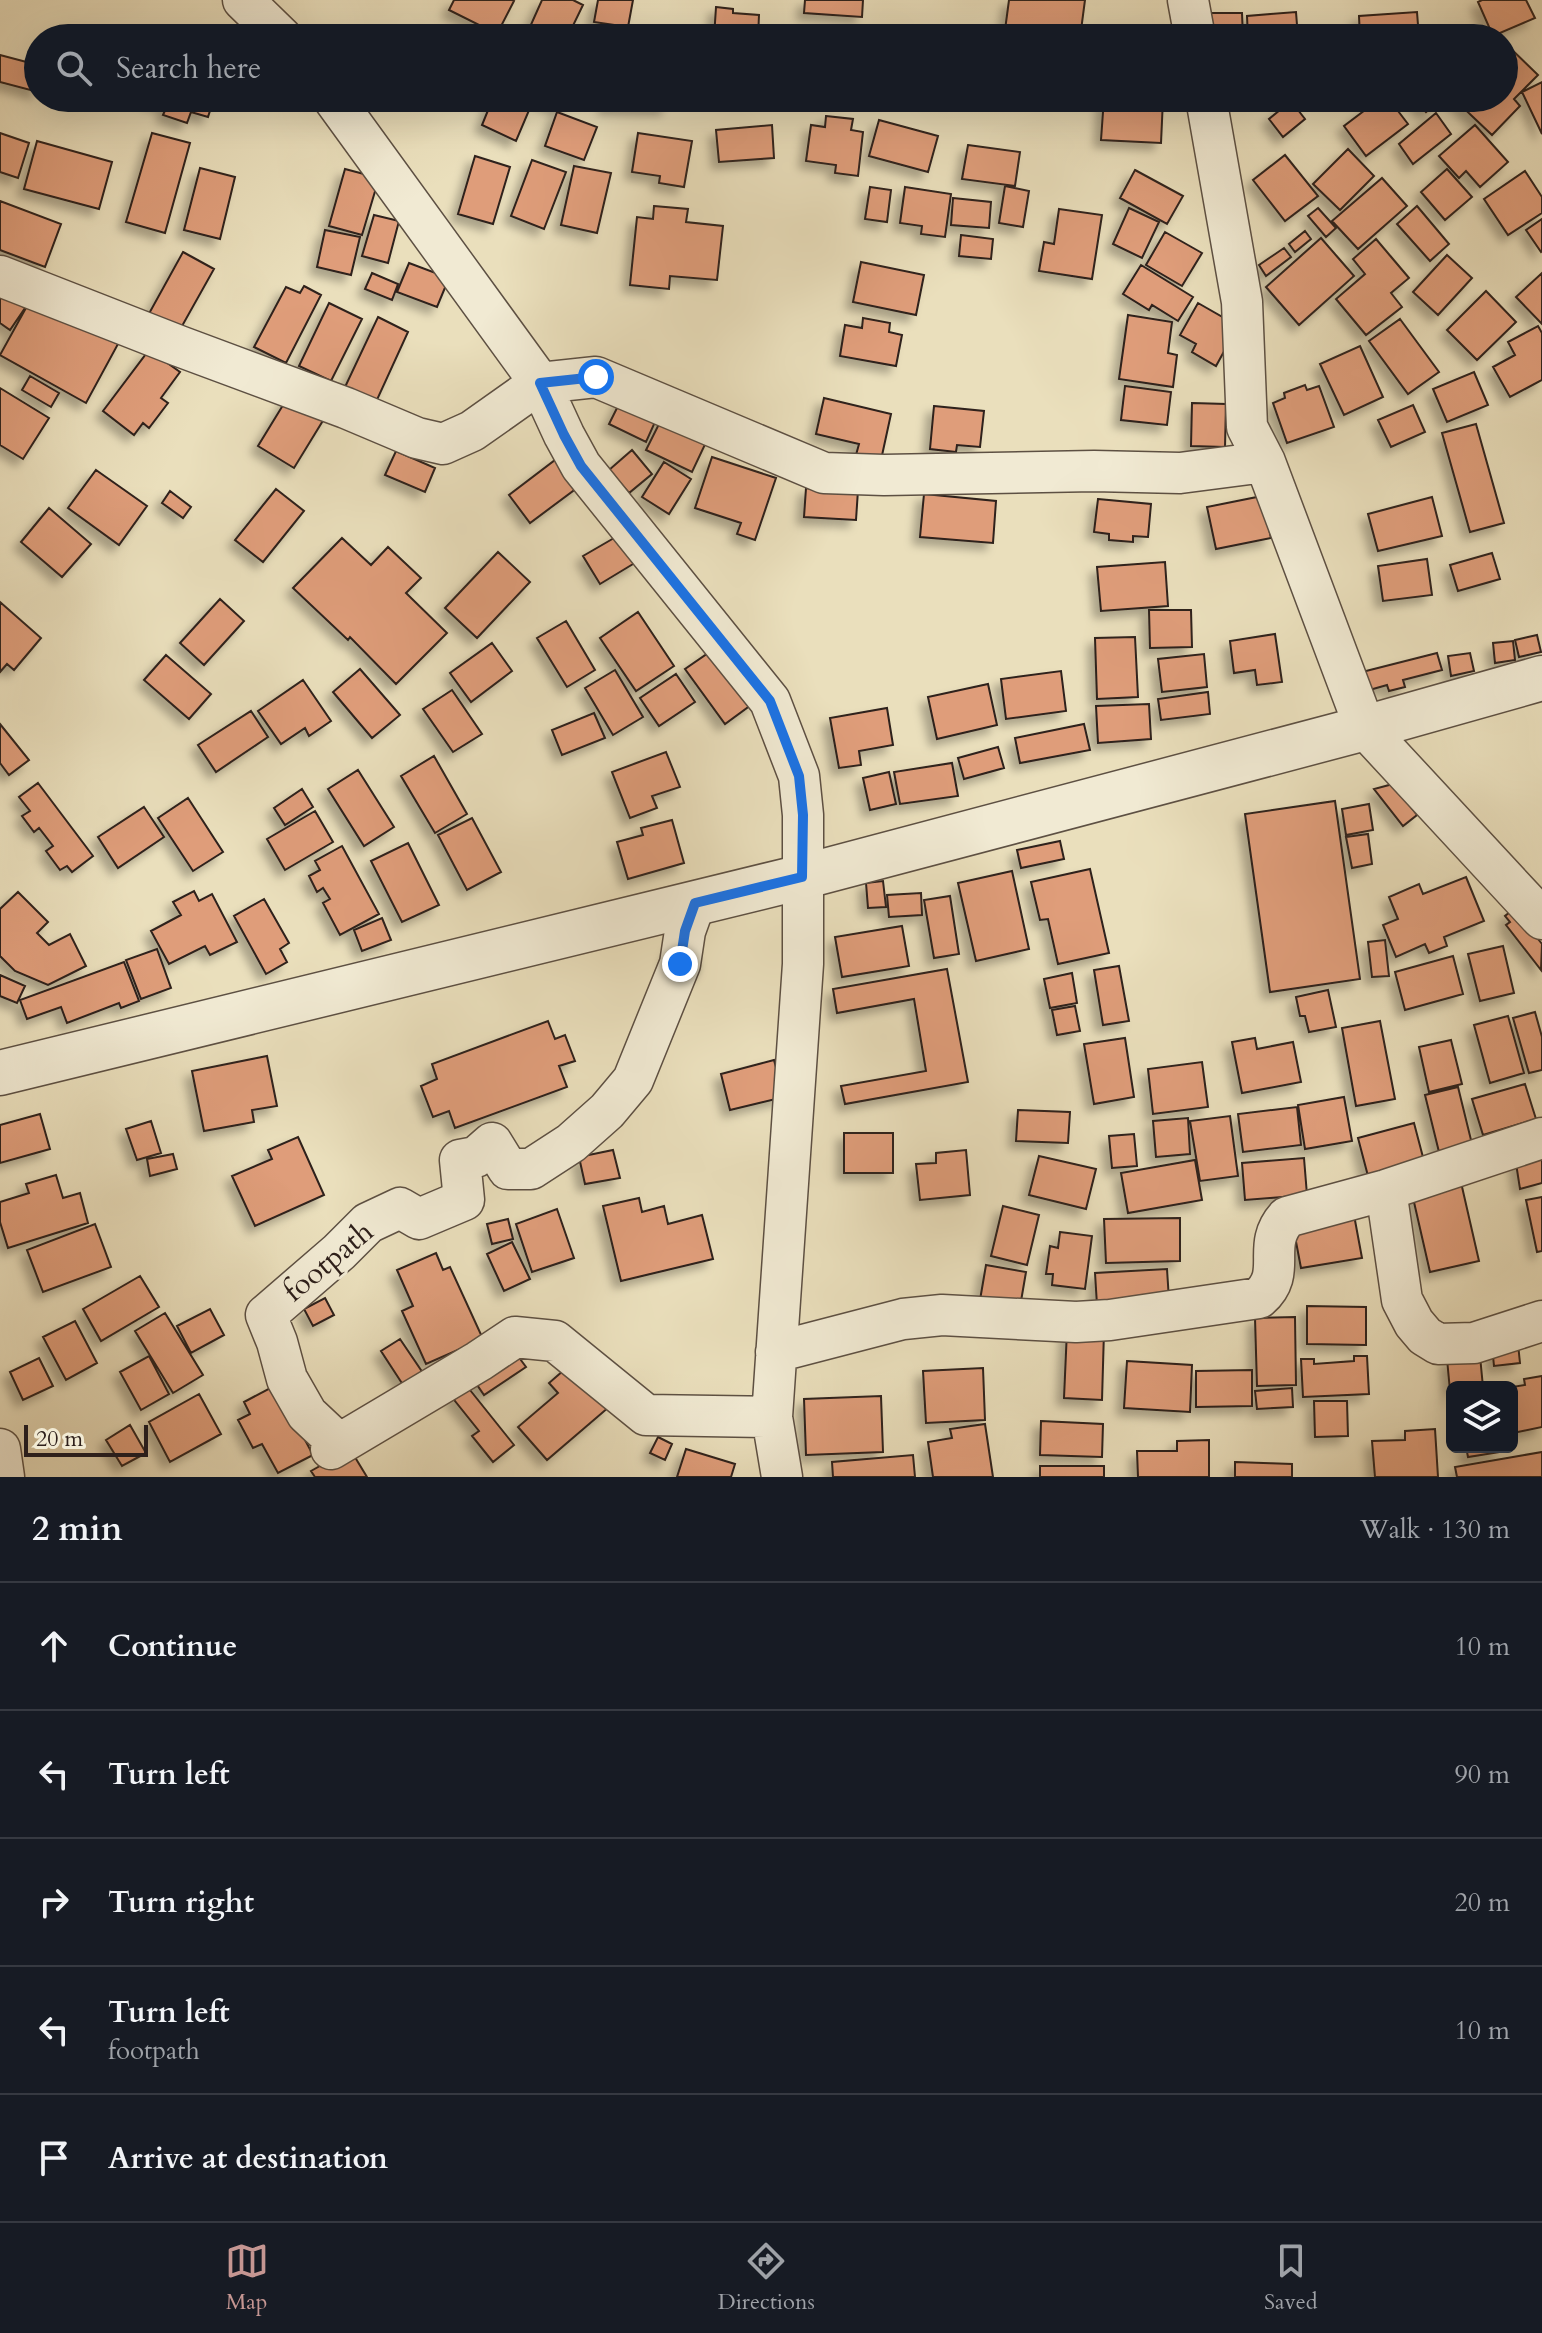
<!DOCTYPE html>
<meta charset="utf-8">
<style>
:root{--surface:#171b24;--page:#20242c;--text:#f1f3f6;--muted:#9ea1a6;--line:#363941;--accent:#c59692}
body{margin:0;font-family:Cardo,serif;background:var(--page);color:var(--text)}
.controls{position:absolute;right:24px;bottom:24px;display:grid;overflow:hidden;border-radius:12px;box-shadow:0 8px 32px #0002}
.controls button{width:72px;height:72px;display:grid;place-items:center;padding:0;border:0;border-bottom:2px solid var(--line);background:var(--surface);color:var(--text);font:40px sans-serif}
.scale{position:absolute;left:24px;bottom:20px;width:124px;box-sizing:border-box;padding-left:8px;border:4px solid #2e201b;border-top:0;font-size:22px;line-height:28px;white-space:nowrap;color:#2e201b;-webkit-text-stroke:6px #f1ead3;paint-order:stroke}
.stop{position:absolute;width:24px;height:24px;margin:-18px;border:6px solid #1a73e8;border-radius:50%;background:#fff}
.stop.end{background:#1a73e8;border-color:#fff;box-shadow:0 2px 8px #0008}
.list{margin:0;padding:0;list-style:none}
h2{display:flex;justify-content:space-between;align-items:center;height:104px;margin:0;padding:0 32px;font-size:34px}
h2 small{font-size:26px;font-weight:400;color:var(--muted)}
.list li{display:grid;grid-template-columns:52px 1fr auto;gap:24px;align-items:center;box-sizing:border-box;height:128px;padding:0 32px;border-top:2px solid var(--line)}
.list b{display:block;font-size:30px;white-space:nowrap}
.list p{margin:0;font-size:26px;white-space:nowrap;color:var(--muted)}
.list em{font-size:26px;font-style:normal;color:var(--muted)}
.icon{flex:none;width:44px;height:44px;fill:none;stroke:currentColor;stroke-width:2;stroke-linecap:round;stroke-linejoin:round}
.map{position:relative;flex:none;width:1542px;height:1477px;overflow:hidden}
.search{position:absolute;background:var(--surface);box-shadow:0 8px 32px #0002;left:24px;right:24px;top:24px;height:88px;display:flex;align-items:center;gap:20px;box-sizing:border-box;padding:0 28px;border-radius:44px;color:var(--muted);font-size:30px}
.sheet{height:744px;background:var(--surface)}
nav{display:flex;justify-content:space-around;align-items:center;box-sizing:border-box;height:112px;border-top:2px solid var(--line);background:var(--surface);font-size:22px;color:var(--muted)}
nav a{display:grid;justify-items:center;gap:4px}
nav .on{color:var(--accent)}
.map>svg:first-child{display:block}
</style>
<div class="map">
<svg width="1542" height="1477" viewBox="0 0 1542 1477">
<defs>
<filter id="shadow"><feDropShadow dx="-7" dy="7" stdDeviation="4" flood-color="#0004"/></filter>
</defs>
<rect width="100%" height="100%" fill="#eadfbc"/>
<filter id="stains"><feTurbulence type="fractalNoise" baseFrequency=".0025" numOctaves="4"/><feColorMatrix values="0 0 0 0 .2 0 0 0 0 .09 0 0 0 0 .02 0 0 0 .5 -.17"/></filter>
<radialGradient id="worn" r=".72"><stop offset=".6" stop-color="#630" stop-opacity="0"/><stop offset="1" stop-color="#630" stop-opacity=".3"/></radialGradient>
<path fill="#df9d7a" stroke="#2e201b" stroke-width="2" filter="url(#shadow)" d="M454,0h58l2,1 -17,33 -48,-24z
M542,0h31l10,5 -16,33h-42z
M598,0h35l-5,27 -34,-5z
M805,0h58l-1,17 -58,-4z
M1009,0h76l-5,38h-38v-3l-37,-5z
M1482,0h44l9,18 -42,18 -15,-34z
M716,7l17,2v4l26,2 -1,23h-44z
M1296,12l2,26h-50l-1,-22z
M1417,12l2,26h-59l-1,-22z
M1206,13h36l1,25h-37z
M1504,42l34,33 -24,24 6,7 -28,29 -39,-37h51z
M0,55l38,10v27l-38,-10z
M1542,82v52l-20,-42z
M214,98l-6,19 -17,-5 -4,11 -24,-8 4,-9 -21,-7z
M493,98h15l22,10 -14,33 -34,-16z
M537,98h34l-6,12z
M606,98h62v10l-62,-1z
M1104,98l59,1 -2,44 -60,-3z
M1381,98h7l20,26 -42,32 -22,-30z
M1413,98h29l-16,14z
M1291,101l14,18 -22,18 -14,-18z
M557,112l40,15 -13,33 -39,-14z
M1436,113l15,21 -38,30 -14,-20z
M826,116l27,3 -2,11 12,2 -5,44 -23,-3 1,-8 -30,-4 5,-36 14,2z
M879,120l59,16 -10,36 -59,-16z
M772,125l2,33 -55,4 -3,-32z
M1475,125l33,37 -28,25 -14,-16 -7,7 -20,-22z
M0,133l29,10 -11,35 -18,-6z
M152,133l38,10 -25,90 -39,-11z
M638,133l54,8 -8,46 -25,-4 1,-7 -28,-4z
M37,141l75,21 -13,47 -75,-20z
M968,145l52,7 -5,34 -53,-7z
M1348,149l26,27 -34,34 -27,-26z
M1285,155l33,41 -33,25 -32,-41z
M475,156l35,11 -17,57 -35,-10z
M532,160l34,12 -22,57 -33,-13z
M574,166l37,7 -14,60 -36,-8z
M200,168l35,9 -15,62 -36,-9z
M345,169l34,9 -17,57 -33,-9z
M1447,169l25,28 -27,23 -24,-28z
M1135,170l48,26 -16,28 -47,-26z
M1525,171l17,26v16l-34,22 -24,-36z
M1382,178l25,28 -49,43 -26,-28z
M1005,186l24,5 -6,36 -24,-4z
M870,187l21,3 -4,32 -22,-3z
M905,187l46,7 -6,43 -24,-3 1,-8 -22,-3z
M953,198l38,4 -2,26 -38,-3z
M0,201l61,23 -16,43 -45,-17z
M654,206l34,3 -2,13 37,4 -6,54 -47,-4 -1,13 -39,-4 7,-68 16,2z
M1417,206l32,38 -19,17 -33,-37z
M1129,208l30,14 -17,36 -29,-14z
M1318,208l18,20 -10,9 -18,-21z
M1059,209l43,6 -10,64 -53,-8 5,-29 10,2z
M374,215l25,6 -11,42 -26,-7z
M1542,219v32l-1,1 -15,-22z
M325,230l35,7 -9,38 -34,-8z
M1305,231l6,8 -16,13 -6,-8z
M1165,232l37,21 -20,33 -36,-21z
M961,235l32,4 -2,20 -32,-3z
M1321,238l33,38 -55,49 -33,-38z
M1376,239l33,39 -18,15 11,14 -36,28 -30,-36 29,-25 -12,-15z
M1284,248l7,9 -25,19 -7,-11z
M183,252l31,17 -37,66 -31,-16z
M1447,255l25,23 -34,37 -25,-23z
M861,262l63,13 -8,40 -63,-13z
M409,263l40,15 -12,29 -40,-15z
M1141,265l52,32 -15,24 -26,-16 -3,5 -26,-16z
M372,273l26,11 -6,16 -27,-11z
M1542,273v51l-26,-27z
M304,286l17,9 -35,68 -32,-16 32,-60 14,6z
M1486,291l30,31 -39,38 -30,-30z
M3,293l22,15 -15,22 -10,-7v-25z
M32,297l86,47 -32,59 -86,-48z
M329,303l33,16 -31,62 -32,-15z
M1198,303l40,23 -22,40 -24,-14 4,-8 -16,-9z
M1128,315l44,7 -4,31 9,2 -4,32 -54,-8z
M378,317l30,15 -32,70 -31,-15z
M863,318l27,5 -1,9 13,3 -6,31 -56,-10 5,-31 17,3z
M1400,319l39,53 -31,22 -39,-53z
M1538,326l4,7v47l-32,17 -17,-30 22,-12 -7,-13z
M1360,346l23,51 -39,18 -24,-51z
M149,350l31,22 -19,26 7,5 -19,25 -6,-5 -9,12 -31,-24z
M1474,372l14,33 -41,17 -14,-33z
M30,376l29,17 -8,14 -29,-17z
M1305,385l2,5 12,-4 15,41 -47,16 -14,-40 12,-5 -1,-5z
M1125,386l46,6 -4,33 -46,-5z
M0,388l49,30 -26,41 -23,-14z
M291,392l36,22 -33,54 -36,-22z
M624,394l36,17 -14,31 -37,-18z
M824,398l67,16 -10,46 -25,-5 3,-11 -43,-10z
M1192,403l34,1 -1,43 -34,-1z
M1413,405l12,27 -34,15 -13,-27z
M934,406l50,5 -4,36 -23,-2 -1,7 -26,-3z
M664,414l45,22 -17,36 -46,-22z
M1476,424l28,99 -34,9 -28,-99z
M632,450l20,24 -23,19 -20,-23z
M396,451l39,17 -10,24 -40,-17z
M559,457l22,28 -51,38 -21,-28z
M712,457l64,21 -21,62 -18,-6 4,-11 -46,-15z
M664,462l27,17 -22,35 -27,-17z
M96,470l51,36 -28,39 -51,-37z
M806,488l52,2 -2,30 -52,-3z
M276,489l28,22 -41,51 -28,-22z
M170,491l21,16 -8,11 -21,-15z
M924,494l72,7 -3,42 -73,-6z
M1262,496l9,42 -55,11 -9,-42z
M1432,497l10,39 -64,15 -10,-37z
M1098,499l53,5 -3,33 -15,-1v6l-24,-2v-6l-15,-2z
M49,508l42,36 -29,33 -41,-35z
M621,534l17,27 -38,23 -17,-28z
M342,538l29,27 17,-18 33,31 -15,15 41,40 -51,51 -46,-47 -2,3 -55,-52z
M498,552l32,30 -53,56 -32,-30z
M1492,553l8,26 -42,12 -8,-26z
M1427,559l5,36 -49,6 -5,-35z
M1165,562l3,44 -67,5 -4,-44z
M220,599l24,22 -40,44 -24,-22z
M0,602l41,36 -27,32 -7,-6 -7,8z
M1149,610h42l1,37 -42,1z
M638,612l36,54 -38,25 -36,-53z
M566,621l29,49 -28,17 -30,-49z
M1275,634l7,48 -25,3 -2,-15 -21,3 -4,-32z
M1537,635l4,17 -22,5 -4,-17z
M1135,637l3,60 -41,2 -2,-61z
M1513,641l2,19 -20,3 -2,-20z
M492,643l20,28 -41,31 -21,-29z
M717,647l38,55 -30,22 -40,-55z
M1437,653l5,17 -39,10 2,7 -16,4 -2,-6 -21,6 -4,-19z
M1470,653l4,18 -23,5 -3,-20z
M1204,654l3,33 -45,5 -4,-33z
M166,655l45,39 -22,25 -45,-39z
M360,669l40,46 -28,23 -39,-46z
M615,670l28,47 -30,18 -28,-47z
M1061,671l5,40 -60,8 -5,-40z
M676,674l19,28 -36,24 -19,-28z
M303,680l28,41 -22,15 -4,-8 -24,16 -23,-33z
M988,684l9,41 -60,14 -9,-42z
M452,690l30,44 -29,18 -30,-43z
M1208,692l2,22 -49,6 -3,-21z
M1149,704l2,35 -53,4 -2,-37z
M887,708l6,37 -34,6 2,14 -22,3 -9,-50z
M251,711l17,26 -52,35 -18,-27z
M594,713l11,25 -43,17 -10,-25z
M0,724l29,36 -20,15 -9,-12z
M1084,724l6,26 -70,13 -5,-25z
M998,747l6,21 -40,11 -6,-21z
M666,752l14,35 -28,9 5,12 -27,10 -18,-46z
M434,756l33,58 -32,19 -34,-57z
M952,763l6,33 -58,8 -6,-32z
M358,770l36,57 -30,19 -36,-57z
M889,772l7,32 -26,6 -7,-32z
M38,783l55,73 -21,16 -5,-6 -7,4 -14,-19 7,-5 -14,-18 -5,4 -12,-16 8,-5 -11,-14z
M1393,784l24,31 -14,11 -29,-37z
M302,789l11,18 -28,18 -11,-17z
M188,798l35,54 -30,19 -35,-53z
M1335,801l25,178 -90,13 -25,-178z
M1369,804l4,26 -27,5 -4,-26z
M144,807l20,30 -46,31 -20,-31z
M315,811l18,31 -48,28 -18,-31z
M472,818l29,54 -34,18 -29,-55z
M672,820l12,43 -56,16 -11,-37 26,-7 -2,-7z
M1368,834l4,30 -20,4 -6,-31z
M1060,841l4,18 -43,9 -4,-18z
M408,843l31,62 -37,17 -31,-61z
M342,846l37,68 -39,21 -17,-32 7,-4 -7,-11 -6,4 -8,-16 11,-6 -5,-9z
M1090,869l19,84 -51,11 -10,-45 -8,1 -9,-38z
M1012,871l17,78 -53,12 -18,-78z
M1466,877l18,44 -40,16 3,9 -18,7 -4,-9 -29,13 -13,-32 15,-6 -9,-22 30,-13 4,10z
M883,881l3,26 -18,1 -2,-25z
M194,891l5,10 13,-7 25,48 -27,13 -5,-9 -36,18 -18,-33 30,-16 -8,-13z
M18,892l30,30 -11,11 12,12 21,-11 16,32 -38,19 -33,-14 -15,-15v-47z
M921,893l1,22 -33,2 -2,-22z
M950,896l9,58 -25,4 -10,-58z
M264,899l25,44 -9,6 7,13 -21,12 -32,-58z
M1514,909l28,35 -1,26 -35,-45 4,-3 -5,-6z
M382,918l9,22 -29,11 -8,-21z
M902,926l7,40 -67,11 -7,-40z
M1385,940l4,36 -17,1 -4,-35z
M1503,946l11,47 -34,8 -12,-47z
M157,949l14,39 -30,11 -15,-39z
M1453,956l10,38 -58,16 -10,-38z
M124,962l15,39 -18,7 -2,-5 -52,20 -6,-16 -34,12 -7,-19z
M1119,966l10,55 -26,4 -9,-55z
M947,969l21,113 -123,22 -4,-18 85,-15 -12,-72 -77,14 -4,-24z
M1072,973l5,30 -27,5 -6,-29z
M0,975l25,11 -8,17 -17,-7z
M1328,990l8,37 -27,5 -4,-16h-5l-4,-19z
M1075,1006l5,25 -23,4 -5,-25z
M1535,1012l7,25v33l-13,3 -16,-55z
M1508,1016l16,57 -34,10 -16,-58z
M548,1021l7,18 10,-4 10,26 -16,5 8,21 -112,41 -6,-17 -16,6 -12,-31 16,-7 -5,-15z
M1380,1021l15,78 -39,7 -14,-78z
M1125,1038l9,59 -40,7 -10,-60z
M1255,1038l2,11 36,-7 8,40 -59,11 -10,-51z
M1451,1040l11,44 -33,8 -10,-45z
M267,1056l10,50 -25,4 2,12 -50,9 -12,-60z
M774,1060l10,37 -54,13 -9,-36z
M1202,1062l6,45 -55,7 -5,-45z
M1525,1084l11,35 -53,16 -11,-36z
M1458,1087l14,57 -33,8 -14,-57z
M1344,1097l8,44 -47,8 -7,-44z
M1297,1107l4,38 -58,7 -5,-38z
M1018,1110l52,2 -2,31 -52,-2z
M40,1114l10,35 -50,14v-38z
M1230,1116l8,60 -38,5 -10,-60z
M1188,1118l2,36 -34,3 -3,-36z
M151,1121l10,32 -24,7 -11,-31z
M1414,1123l10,38 -56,15 -10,-38z
M844,1133h49v40h-49z
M1134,1134l3,32 -25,2 -3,-32z
M298,1137l26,58 -69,31 -23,-50 40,-17 -4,-9z
M613,1150l7,28 -35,6 -6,-27z
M966,1150l4,45 -50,5 -4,-36 20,-1v-10z
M1542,1150v33l-22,6 -5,-32z
M173,1154l4,15 -27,7 -3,-17z
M1039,1156l57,13 -10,40 -57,-14z
M1304,1158l3,37 -62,5 -3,-37z
M1195,1160l7,40 -74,13 -7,-40z
M56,1175l7,23 17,-5 8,30 -80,25 -8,-26v-20l29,-9 -3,-9z
M1460,1178l19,83 -49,11 -19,-83z
M1542,1197v54l-5,1 -11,-52z
M639,1198l3,14 22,-6 4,18 34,-9 11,44 -92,22 -18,-75z
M1003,1206l36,9 -12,50 -36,-9z
M557,1209l17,49 -42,14 -16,-48z
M1354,1215l8,43 -61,10 -8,-42z
M1180,1218v43l-74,2 -2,-44z
M508,1219l5,20 -21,5 -5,-20z
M95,1224l16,43 -68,25 -16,-42z
M1060,1232l32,4 -7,53 -33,-4 1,-11h-7l4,-28 8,2z
M512,1242l18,37 -26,12 -17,-37z
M436,1253l7,17 7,-3 33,72 -57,25 -24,-53 11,-5 -16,-36z
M986,1265l40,7 -6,35 -40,-7z
M1167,1269l2,31 -72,5 -2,-32z
M140,1276l19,31 -58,34 -18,-32z
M325,1298l9,17 -21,11 -9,-17z
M1307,1306l59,1v38l-59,-1z
M210,1309l14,26 -33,18 -14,-27z
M165,1313l38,62 -30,18 -38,-62z
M1295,1317l1,68 -39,1 -2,-68z
M75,1321l22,42 -31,17 -23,-43z
M1067,1330l37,1 -2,69 -38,-2z
M400,1339l27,40 -20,12 -26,-40z
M1518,1344l2,19 -26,3 -2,-20z
M512,1348l14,19 -42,28 -13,-19z
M149,1356l20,38 -28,16 -21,-38z
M1354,1356h13l2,38 -66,3 -2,-38h13v5l40,-3z
M1480,1356l3,31h-31l-1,14 -4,-42z
M39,1358l14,28 -30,14 -13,-28z
M1127,1361l65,4 -2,47 -66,-4z
M571,1364l38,43 -62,53 -29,-33 40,-34 -9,-10z
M983,1368l2,52 -59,3 -3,-52z
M1252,1370v36l-56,1v-36z
M1542,1376v51l-29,6 -1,-46 13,-2 -1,-6z
M276,1385l37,70 -35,18 -16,-29 -9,4 -15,-28 12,-6 -6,-12z
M466,1385l48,60 -21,17 -21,-26 7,-5 -28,-35z
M1292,1388l1,19 -36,2 -2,-18z
M199,1394l22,40 -51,28 -21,-40z
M881,1396l2,56 -77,3 -2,-56z
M1314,1401h33l1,35 -33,1z
M1041,1421l62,3 -1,33 -62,-2z
M985,1424l8,53h-60l-5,-35 24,-4 -2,-9z
M130,1425l16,28 -24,13 -16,-26z
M1435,1429l3,48h-63l-3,-36 33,-1v-9z
M658,1437l14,7 -7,16 -15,-7z
M1209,1440v37h-71l-1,-26h40v-10z
M1466,1447h33l1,5 -32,5z
M350,1449l17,28h-52l-4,-6z
M686,1449l49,15 -4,13h-54z
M1542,1452v25h-85l-2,-10z
M913,1455l2,22h-82l-1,-15z
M1235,1462l57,2v13h-57z
M1040,1466h64v11h-64z"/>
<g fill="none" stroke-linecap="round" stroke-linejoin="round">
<g stroke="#5d5043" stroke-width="43">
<path id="minor" d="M243,0l39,38
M1188,0l7,38
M333,98l207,285 24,52 17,31 189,235 29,75 4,39v149l-31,453 10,60
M1206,98l36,204 5,125 18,35 100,266 177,191
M0,276l179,70 167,62 71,30 26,6 29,-13 68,-48 56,-6 228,96 60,2 210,-4 86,2 85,-11
M1386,1190l16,110 12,23 11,13 13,8 36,-1 68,-22
M776,1352l127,-33 39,-4 134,7 34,-2 149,-22c30,-26 1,-51 28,-81l99,-27 156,-52
M339,1444l-32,-30 -20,-35 -10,-37 -11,-27 73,-63 29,-29 32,-15 19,11 45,-19 -4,-40 16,-3 16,-14 16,26h23l40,-26 36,-32 26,-31 47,-116 5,-33 10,-28
M0,1449l4,28
M331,1449l148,-88 36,-24 40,4 91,74 126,2"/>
</g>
<g stroke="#5d5043" stroke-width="47">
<path id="tertiary" d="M0,1073l802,-196 563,-149 177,-50"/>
</g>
<use href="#minor" stroke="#f1ead3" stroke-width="40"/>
<use href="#tertiary" stroke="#f1ead3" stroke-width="44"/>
</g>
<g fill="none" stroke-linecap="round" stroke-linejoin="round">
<path stroke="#1a73e8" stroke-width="10" d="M596,377l-56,6 24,52 17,31 189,235 29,75 4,39 -1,62 -107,26 -10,28 -5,33"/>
</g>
<g text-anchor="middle" stroke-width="6" stroke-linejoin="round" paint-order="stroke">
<g font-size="30" fill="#2e201b" stroke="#f1ead3">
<text transform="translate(328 1261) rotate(-40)" y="10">footpath</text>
</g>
</g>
<rect width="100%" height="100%" filter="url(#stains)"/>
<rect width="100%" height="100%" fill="url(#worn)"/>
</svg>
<div class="controls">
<button><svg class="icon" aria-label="layers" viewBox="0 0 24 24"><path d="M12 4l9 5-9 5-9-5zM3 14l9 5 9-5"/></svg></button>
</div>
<div class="scale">20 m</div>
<div class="stop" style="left:596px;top:377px"></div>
<div class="stop end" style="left:680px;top:964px"></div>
<div class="search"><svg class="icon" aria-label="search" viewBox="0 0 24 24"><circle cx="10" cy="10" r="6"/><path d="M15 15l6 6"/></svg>Search here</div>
</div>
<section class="sheet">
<h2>2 min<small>Walk · 130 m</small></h2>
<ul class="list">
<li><svg class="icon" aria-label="ahead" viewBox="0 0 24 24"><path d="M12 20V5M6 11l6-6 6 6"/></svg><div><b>Continue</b></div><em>10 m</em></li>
<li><svg class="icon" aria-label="left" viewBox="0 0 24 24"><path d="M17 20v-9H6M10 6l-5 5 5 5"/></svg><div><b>Turn left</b></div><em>90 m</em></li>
<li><svg class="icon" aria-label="right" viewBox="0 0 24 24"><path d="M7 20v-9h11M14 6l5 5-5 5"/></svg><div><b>Turn right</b></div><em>20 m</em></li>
<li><svg class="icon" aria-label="left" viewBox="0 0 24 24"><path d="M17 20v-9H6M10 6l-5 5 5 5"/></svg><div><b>Turn left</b><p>footpath</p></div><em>10 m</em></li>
<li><svg class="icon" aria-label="arrive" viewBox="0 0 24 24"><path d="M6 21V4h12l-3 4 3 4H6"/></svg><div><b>Arrive at destination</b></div></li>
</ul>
</section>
<nav>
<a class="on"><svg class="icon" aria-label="map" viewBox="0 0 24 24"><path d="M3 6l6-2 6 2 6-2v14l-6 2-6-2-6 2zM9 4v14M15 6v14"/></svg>Map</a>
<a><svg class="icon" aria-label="directions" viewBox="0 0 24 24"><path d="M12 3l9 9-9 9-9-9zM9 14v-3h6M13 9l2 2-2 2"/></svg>Directions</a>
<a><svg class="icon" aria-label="saved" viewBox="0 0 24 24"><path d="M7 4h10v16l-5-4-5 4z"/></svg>Saved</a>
</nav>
